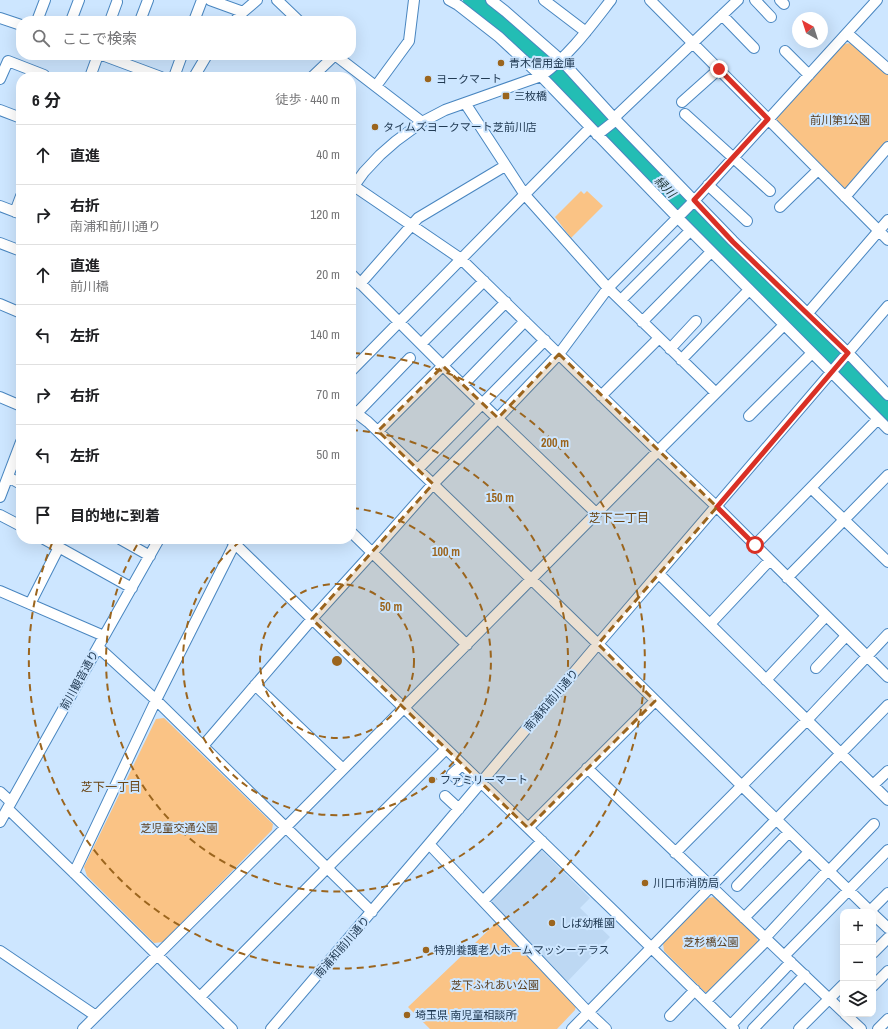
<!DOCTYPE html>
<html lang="ja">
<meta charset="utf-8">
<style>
:root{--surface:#fff;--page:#f2f2f2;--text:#202124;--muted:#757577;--line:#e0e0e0}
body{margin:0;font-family:"Archivo Narrow","Noto Sans JP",sans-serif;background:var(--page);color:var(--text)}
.controls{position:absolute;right:12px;bottom:12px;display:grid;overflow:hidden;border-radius:8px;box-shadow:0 4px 16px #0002}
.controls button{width:36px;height:36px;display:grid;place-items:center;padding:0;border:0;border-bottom:1px solid var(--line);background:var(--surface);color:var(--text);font:20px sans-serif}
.compass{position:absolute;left:792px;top:12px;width:36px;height:36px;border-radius:50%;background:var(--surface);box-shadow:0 4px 16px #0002;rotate:321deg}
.stop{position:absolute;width:12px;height:12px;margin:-9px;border:3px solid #d93025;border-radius:50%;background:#fff}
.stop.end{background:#d93025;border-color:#fff;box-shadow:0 1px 4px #0008}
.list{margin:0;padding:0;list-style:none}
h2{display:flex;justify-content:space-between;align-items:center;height:52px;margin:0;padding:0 16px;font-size:17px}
h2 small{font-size:13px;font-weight:400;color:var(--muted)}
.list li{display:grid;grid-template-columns:26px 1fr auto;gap:12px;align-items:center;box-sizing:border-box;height:60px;padding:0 16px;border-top:1px solid var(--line)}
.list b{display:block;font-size:15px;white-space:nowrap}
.list p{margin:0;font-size:13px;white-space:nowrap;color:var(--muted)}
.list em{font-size:13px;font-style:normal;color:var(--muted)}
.icon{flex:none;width:22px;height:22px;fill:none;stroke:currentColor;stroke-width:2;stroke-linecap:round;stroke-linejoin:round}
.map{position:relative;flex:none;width:888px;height:1029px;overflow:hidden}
.search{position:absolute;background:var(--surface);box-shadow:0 4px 16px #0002;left:16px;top:16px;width:340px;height:44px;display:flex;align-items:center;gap:10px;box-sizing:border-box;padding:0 14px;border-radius:16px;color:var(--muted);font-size:15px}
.panel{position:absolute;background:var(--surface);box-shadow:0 4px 16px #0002;left:16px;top:72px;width:340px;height:472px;border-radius:16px}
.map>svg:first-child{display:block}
</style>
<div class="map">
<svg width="888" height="1029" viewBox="0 0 888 1029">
<rect width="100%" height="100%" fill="#cde6ff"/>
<path fill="#bdd8f3" d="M540,849l50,49 -10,10 30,29 -43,45 -79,-81z"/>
<path fill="#fac385" d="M853,43l35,32v65l-41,48h-6l-64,-63v-8l66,-73z
M581,191l3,3 3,-3 16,15 -32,32 -16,-21z
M164,718l109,106 -1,6 -109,112 -9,1 -67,-67 -3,-9 72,-148z
M714,897l43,40 1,6 -48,49h-5l-41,-41 -1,-8 45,-45z
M496,923l80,83 -1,4 -18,19h-127l-22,-22z"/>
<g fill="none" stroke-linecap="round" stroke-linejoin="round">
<path stroke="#23bdb4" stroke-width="18" d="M472,0l20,15 53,48 156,162 124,125 63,62"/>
<g stroke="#4986c0" stroke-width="12">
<path id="minor" d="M210,0l33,12
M277,0l22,21
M449,0l9,5 41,32 42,39 136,141 211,212
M491,0l14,11 56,49 53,58 119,123 115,112 40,42
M544,0l42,32
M650,0l238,240
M755,0l16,17
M780,0l4,4
M722,15l32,33
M0,18l21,7
M37,21l8,-21
M71,21l8,-21
M110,21l7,-19
M140,21l8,-21
M194,21l8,-21
M235,21l8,-9 14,-12
M847,33l41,36
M785,51l24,24
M102,55l59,22
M335,55l87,67
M90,77l8,-22
M174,77l8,-22
M194,77l13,-22
M312,77l23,-22
M0,79l8,-18 36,14 -1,2
M376,86l33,-45 5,-41
M682,102l37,-33
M465,103l60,92 83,93 108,105
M0,110l21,8
M685,114l85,77
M614,118l124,-118
M597,135l19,-15
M351,184l110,75 197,192 59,56 38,38 133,132
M708,185l39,36
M351,190l13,-18 16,-17 16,-14 26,-19 23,-12 96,-34c28,-20 49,-49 70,-76
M845,197l43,-50
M0,206l21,8
M780,207l38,-37
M15,212l6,-16
M0,243l21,8
M351,274l92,92 153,147
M360,284l58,-66 87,-52
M621,300l69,-69
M0,304l21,9
M808,313l80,-93
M642,322l69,-70
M421,344l63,-63
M670,349l26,-28
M681,360l68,-70
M351,371l239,-243
M463,385l62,-64
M601,396l58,-58
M0,397l21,9
M351,409l17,13 65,62 165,160 144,142 129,126
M357,413l53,-55
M749,416l63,-63
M378,431l128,-129
M418,469l127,-129
M8,477l13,7
M811,488l77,74
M0,497l21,-55
M0,515l21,11
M351,532l116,113
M44,539l88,49
M120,539l30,17
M230,539l82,80 305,295 117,115
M755,545l123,-126
M659,574l229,226
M787,578l101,-103
M0,591l104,45
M30,604l29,-57
M710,624l60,-64
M98,647l58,53 216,212
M816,668l30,-32
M766,680l60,-64
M255,685l88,84
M203,746l109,-127 60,-66 61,-69 65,-66 61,-64 49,-66 86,-87 183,-201
M587,768l256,244
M459,781l-7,-7 10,-9
M873,785l15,-14
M0,792l11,10
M445,796l14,13
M8,809l66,64 158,156
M0,822l98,-175 61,-108
M528,828l127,-127
M429,844l159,168 18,17
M675,853l132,-133 81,-86
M829,871l45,-47
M74,873l82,-173 81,-161
M737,886l52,-54
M483,901l59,-60
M870,911l18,-18
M873,914l15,14
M744,918l65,-66
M765,938l63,-68
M0,951l96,65
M873,953l15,-15
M784,956l104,-106
M873,986l15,-15
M200,997l127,-129 119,-119
M706,1001l61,-61
M845,1014l16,15
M670,1016l25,-26
M731,1025l60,-63
M83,1029l202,-201 373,-377 126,-126
M271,1029l158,-185 169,-200 290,-338
M572,1029l316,-324
M753,1029l52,-54
M799,1029l44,-44
M878,1029l10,-10"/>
</g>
<use href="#minor" stroke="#fff" stroke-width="10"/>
</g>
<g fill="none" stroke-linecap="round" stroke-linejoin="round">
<path stroke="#d93025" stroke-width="5" d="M719,69l49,50 -74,81 39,42 115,111 -131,154 38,38"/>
</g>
<path fill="#9b651e" fill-opacity="0.2" stroke="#9b651e" stroke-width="3" stroke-dasharray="8 5" stroke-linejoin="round" d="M559,354l158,153 -119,137 57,57 -127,127 -216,-209 121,-135 -55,-53 65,-65 55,52z"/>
<g fill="none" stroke="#9b651e" stroke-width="2" stroke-dasharray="7 5">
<circle cx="337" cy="661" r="77"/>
<path d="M352 508A154 154 0 1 1 242 540"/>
<path d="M351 430A231 231 0 1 1 140 540"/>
<path d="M353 353A308 308 0 1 1 53 541"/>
</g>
<g fill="#9b651e" stroke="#cde6ff" stroke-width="1.5">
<circle cx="501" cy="63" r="4"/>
<circle cx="428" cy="79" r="4"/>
<rect x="502" y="92" width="8" height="8" rx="2"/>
<circle cx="375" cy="127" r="4"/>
<circle cx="432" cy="780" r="4"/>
<circle cx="645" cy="883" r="4"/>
<circle cx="552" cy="923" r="4"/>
<circle cx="426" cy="950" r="4"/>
<circle cx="407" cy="1015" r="4"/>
</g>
<g text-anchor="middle" stroke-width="4" stroke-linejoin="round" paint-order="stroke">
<g font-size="11" fill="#213a53" stroke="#cde6ff" text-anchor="start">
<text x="509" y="67">青木信用金庫</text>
<text x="436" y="83">ヨークマート</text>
<text x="514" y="100">三枚橋</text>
<text x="383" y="131">タイムズヨークマート芝前川店</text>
<text x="440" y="784">ファミリーマート</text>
<text x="653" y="887">川口市消防局</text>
<text x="560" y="927">しば幼稚園</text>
<text x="434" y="954">特別養護老人ホームマッシーテラス</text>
<text x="415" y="1019">埼玉県 南児童相談所</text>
</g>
<g font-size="11" fill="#5a3f20" stroke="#cde6ff">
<text x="840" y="124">前川第1公園</text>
<text x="179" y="832">芝児童交通公園</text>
<text x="711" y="946">芝杉橋公園</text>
<text x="495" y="989">芝下ふれあい公園</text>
</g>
<g font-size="11" fill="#213a53" stroke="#cde6ff">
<text transform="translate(79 680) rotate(-61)" y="4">前川観音通り</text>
<text transform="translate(551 700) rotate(-50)" y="4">南浦和前川通り</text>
<text transform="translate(342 947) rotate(-49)" y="4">南浦和前川通り</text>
</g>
<g font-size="12" font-style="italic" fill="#19312f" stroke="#cde6ff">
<text transform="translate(665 187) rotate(46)" y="4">緑川</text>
</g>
<g font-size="12" fill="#694414" stroke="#cde6ff">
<text x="619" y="522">芝下二丁目</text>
<text x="111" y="791">芝下一丁目</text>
</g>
</g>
<circle cx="337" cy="661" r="6" fill="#9b651e" stroke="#cde6ff" stroke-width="2"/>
<g font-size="12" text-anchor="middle" font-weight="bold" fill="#9b651e" stroke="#cde6ff" stroke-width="4" stroke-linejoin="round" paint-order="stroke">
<text x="555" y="447">200 m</text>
<text x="500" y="502">150 m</text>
<text x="446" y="556">100 m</text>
<text x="391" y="611">50 m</text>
</g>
</svg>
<div class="controls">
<button>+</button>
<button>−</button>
<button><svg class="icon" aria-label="layers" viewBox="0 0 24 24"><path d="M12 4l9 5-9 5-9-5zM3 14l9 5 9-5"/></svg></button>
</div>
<svg class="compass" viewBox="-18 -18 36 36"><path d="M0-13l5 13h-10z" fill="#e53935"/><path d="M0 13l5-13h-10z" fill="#757577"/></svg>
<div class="stop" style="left:755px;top:545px"></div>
<div class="stop end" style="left:719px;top:69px"></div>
<div class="search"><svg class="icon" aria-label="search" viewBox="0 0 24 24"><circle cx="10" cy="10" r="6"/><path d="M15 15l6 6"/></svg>ここで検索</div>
<section class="panel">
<h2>6 分<small>徒歩 · 440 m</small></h2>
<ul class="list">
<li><svg class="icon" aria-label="ahead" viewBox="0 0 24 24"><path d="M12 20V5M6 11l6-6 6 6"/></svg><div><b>直進</b></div><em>40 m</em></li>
<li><svg class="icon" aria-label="right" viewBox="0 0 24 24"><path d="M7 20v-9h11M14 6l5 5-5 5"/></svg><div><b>右折</b><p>南浦和前川通り</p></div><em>120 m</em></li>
<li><svg class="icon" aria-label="ahead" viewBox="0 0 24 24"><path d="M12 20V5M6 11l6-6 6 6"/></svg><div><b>直進</b><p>前川橋</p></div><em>20 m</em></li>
<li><svg class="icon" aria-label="left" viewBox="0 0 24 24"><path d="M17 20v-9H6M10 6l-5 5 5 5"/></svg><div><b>左折</b></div><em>140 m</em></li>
<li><svg class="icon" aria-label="right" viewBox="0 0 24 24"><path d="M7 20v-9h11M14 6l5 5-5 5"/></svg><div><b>右折</b></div><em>70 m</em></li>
<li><svg class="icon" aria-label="left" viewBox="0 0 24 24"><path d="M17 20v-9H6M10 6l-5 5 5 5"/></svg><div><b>左折</b></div><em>50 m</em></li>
<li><svg class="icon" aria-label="arrive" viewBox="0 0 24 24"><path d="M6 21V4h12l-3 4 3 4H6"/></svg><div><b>目的地に到着</b></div></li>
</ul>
</section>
</div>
